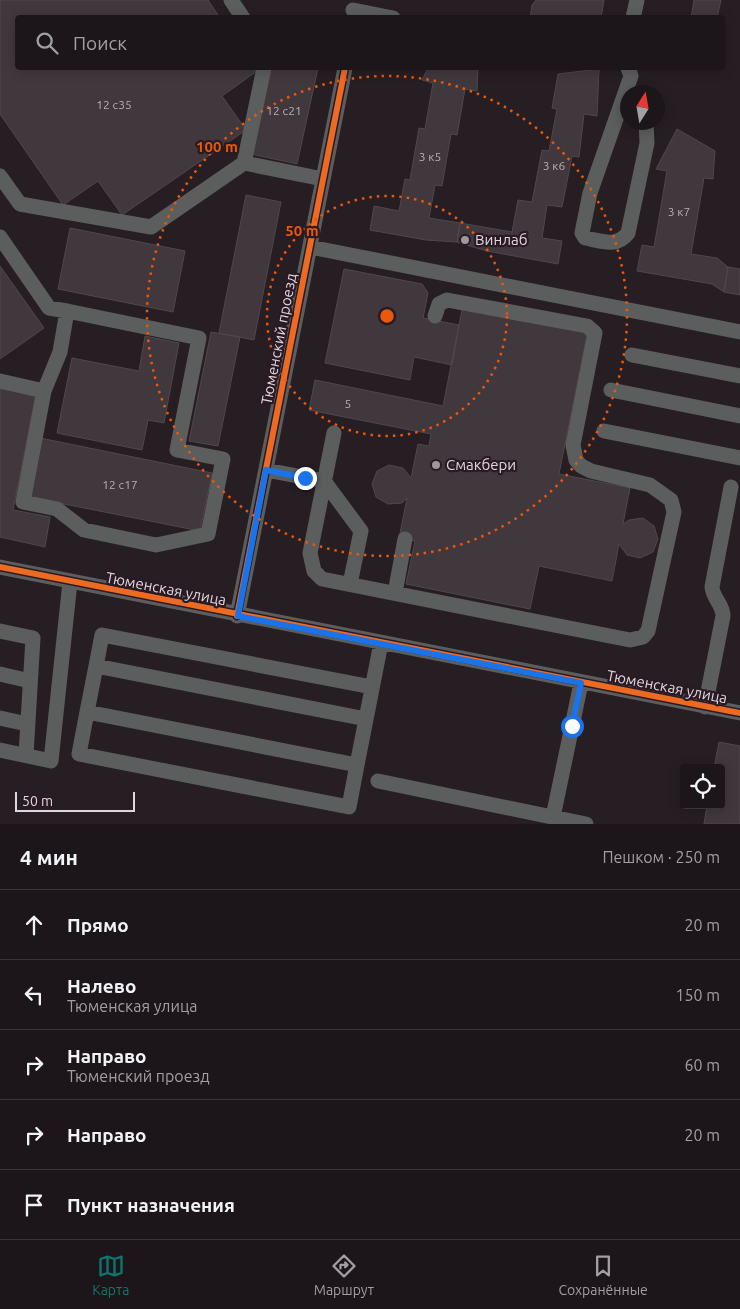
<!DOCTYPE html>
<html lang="ru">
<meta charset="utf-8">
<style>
:root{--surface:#1c161a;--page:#292327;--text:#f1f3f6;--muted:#a09fa2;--line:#3a3539;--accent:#0f766e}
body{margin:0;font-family:Ubuntu,sans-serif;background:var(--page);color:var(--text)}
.controls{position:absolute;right:15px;bottom:15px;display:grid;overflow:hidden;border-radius:5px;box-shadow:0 2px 12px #0003}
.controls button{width:45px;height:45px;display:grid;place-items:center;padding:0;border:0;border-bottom:1px solid var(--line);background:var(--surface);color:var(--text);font:25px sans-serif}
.compass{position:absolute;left:620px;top:85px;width:45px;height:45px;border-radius:50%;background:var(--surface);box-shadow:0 2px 12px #0003;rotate:11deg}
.scale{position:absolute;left:15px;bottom:12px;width:120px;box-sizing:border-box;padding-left:5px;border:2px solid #e1d6dd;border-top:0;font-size:14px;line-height:18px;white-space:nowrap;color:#e1d6dd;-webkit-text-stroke:4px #291a24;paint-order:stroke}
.stop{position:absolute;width:15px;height:15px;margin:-11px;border:4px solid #1a73e8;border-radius:50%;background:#fff}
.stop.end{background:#1a73e8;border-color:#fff;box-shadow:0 1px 5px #0008}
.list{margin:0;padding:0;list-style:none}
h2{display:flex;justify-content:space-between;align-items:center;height:65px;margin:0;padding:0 20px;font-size:21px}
h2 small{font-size:16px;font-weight:400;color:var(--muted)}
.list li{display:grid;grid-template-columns:32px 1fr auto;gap:15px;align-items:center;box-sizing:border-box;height:70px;padding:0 20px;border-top:1px solid var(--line)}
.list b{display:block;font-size:19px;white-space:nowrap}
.list p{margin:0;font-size:16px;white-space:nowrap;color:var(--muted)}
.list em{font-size:16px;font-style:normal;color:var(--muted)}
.icon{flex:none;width:28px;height:28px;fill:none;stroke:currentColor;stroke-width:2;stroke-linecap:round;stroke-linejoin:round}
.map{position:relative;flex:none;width:740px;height:824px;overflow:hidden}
.search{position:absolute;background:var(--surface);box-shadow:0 2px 12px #0003;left:15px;right:15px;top:15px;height:55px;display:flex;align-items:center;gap:12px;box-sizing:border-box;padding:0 18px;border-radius:5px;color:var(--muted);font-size:19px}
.sheet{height:415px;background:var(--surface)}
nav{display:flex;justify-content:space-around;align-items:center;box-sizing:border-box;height:70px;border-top:1px solid var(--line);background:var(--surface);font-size:14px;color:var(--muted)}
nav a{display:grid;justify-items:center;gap:2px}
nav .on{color:var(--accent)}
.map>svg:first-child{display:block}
</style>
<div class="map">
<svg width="740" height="824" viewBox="0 0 740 824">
<rect width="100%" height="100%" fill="#261e23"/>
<path fill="#40383d" stroke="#4f474c" d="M0,0h208l12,18h-202v50h237l2,3 -35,25 24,34 -124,85 -24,-34 -35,24 -63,-91z
M536,0h68l-3,18h-71l2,-13z
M694,0h27l-4,18h-26z
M269,68h49l-21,96 -46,-10z
M428,68h50l-1,23 -12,-2 -8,46 -6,-1 -9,52 -7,-1 -6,33 31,5 -3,19 -31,-2 -56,-10 4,-24 25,5 6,-32 5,1 9,-52 6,1 8,-46 -11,-3z
M599,69l-2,47 -13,-2 -5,43 -7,-1 -10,51 -15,-2 -5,33 20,3 -4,23 -71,-13 -30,-9 3,-19 52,9 6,-32 14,2 10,-52 7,1 8,-42 -5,-1 6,-34z
M677,129l38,22 -2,28 -9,-1 -13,76 26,4 11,9 -4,25 -12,-8 -75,-13 5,-26 12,2 13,-76 -11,-2z
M246,195l35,7 -27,138 -35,-7z
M70,228l115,23 -12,61 -115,-23z
M0,266l44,62 -44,31z
M728,267l12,2v26l-16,-3z
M344,269l78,15 6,9 -5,25 36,7 -7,40 -38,-8 -4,23 -85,-17z
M463,305l125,25 -29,144 71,14 -7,36 6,-4 14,-2 11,8 4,13 -5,13 -13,6 -13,-3 -8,-11 -7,37 -73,-15 -9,43 -124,-25 9,-43 -16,-3 8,-40 -5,5 -14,1 -12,-7 -4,-13 5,-13 12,-6 14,3 8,10 7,-34 11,2 2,-12 -122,-24 6,-30 128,26z
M211,332l29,5 -22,109 -29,-5z
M145,336l34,7 -15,80 -16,-3 -6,30 -85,-17 15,-75 67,13z
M0,386l36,8 -23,116 37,7 -5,30 -45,-10z
M40,438l172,35 -12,58 -171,-34z
M719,742l21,4v78h-36l3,-19h14v-37h-7z"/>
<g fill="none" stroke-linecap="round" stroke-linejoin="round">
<path stroke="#5c5e5e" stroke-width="15" d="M231,0l12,18
M353,10l40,8
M633,18l4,-18
M264,68l-20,95 79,16
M628,68l3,8 -41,117 -8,40 3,5c16,3 32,10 43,-5l19,-90 -1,-21
M0,176l20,28 131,23 93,-64
M0,237l49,71 18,3 132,27 -22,112 46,9 -15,75 -52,11 -72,-15 -27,-21 -34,-7 21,-111 16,-39 7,-41
M310,247l430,85
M632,355l108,21
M0,381l44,10
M611,390l129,26
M604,431l136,27
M334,433l-24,120 4,18 8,8 308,61 13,-3 5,-6 26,-119 -3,-12 -21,-15 -59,-14 -10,-5 -5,-6 -3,-15 22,-112 -8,-7 -140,-26 -8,4 -4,12
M266,470l58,11 37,50 -11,53
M0,567l740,146
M395,593l10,-54
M237,616l108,-548
M0,631l33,7 -7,117
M96,666l6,-31 270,52
M0,674l30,7
M705,707l18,-91c0,-12 -10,-17 -11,-29l19,-100
M87,712l-8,42 270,53 8,-42
M0,718l27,6
M366,719l-270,-53 -9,46 270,53 24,-122
M0,750l51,11 19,-179
M378,781l208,43
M553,817l28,-134"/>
<g stroke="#291a24" stroke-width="9">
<path id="cycleway" d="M0,567l740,146
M237,616l108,-548"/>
</g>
<use href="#cycleway" stroke="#ed6a23" stroke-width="6"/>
</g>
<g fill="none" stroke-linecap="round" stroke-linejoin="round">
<path stroke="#1a73e8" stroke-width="6" d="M305,478l-39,-8 -28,146 343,67 -9,43"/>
</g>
<g fill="none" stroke="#e8590c" stroke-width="2.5" stroke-dasharray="2.5 5">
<circle cx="387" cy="316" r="120"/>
<circle cx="387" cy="316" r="240"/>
</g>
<g fill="#a0969c" stroke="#291a24" stroke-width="2">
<circle cx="465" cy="240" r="5"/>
<circle cx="436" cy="465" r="5"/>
</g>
<g text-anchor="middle" stroke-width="4.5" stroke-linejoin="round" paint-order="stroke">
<g font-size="12" fill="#b9aeb5">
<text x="114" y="109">12 с35</text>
<text x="284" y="115">12 с21</text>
<text x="430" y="161">3 к5</text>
<text x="554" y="170">3 к6</text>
<text x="679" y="216">3 к7</text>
<text x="348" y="408">5</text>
<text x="120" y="489">12 с17</text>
</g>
<g font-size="15" fill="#e1d6dd" stroke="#291a24" text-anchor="start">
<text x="475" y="245">Винлаб</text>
<text x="446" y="470">Смакбери</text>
</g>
<g font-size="15" fill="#e1d6dd" stroke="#291a24">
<text transform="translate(279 339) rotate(-79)" y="5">Тюменский проезд</text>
<text transform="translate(166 589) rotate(11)" y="5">Тюменская улица</text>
<text transform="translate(667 687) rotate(11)" y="5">Тюменская улица</text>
</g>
</g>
<circle cx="387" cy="316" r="8" fill="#e8590c" stroke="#291a24" stroke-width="2.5"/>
<g font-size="15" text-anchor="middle" font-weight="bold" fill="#e8590c" stroke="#291a24" stroke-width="4.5" stroke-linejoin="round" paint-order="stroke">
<text x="217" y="152">100 m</text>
<text x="302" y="236">50 m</text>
</g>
</svg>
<div class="controls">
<button><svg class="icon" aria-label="locate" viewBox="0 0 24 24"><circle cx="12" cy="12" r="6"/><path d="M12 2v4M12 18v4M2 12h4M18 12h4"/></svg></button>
</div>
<svg class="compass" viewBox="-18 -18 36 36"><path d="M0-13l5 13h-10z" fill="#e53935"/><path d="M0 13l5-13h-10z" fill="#a09fa2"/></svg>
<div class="scale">50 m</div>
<div class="stop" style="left:572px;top:726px"></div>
<div class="stop end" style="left:305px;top:478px"></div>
<div class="search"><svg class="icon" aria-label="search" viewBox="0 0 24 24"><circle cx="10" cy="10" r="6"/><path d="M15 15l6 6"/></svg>Поиск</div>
</div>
<section class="sheet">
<h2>4 мин<small>Пешком · 250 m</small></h2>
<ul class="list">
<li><svg class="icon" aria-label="ahead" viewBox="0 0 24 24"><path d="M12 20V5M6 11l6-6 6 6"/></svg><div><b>Прямо</b></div><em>20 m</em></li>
<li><svg class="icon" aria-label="left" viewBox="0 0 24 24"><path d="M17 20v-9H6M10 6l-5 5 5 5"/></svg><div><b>Налево</b><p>Тюменская улица</p></div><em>150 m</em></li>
<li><svg class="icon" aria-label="right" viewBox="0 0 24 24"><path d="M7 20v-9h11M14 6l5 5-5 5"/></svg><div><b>Направо</b><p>Тюменский проезд</p></div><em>60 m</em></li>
<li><svg class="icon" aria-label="right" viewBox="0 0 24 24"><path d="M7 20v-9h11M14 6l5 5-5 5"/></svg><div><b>Направо</b></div><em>20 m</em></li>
<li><svg class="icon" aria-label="arrive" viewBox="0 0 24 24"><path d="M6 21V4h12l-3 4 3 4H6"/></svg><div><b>Пункт назначения</b></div></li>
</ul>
</section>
<nav>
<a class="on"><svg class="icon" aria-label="map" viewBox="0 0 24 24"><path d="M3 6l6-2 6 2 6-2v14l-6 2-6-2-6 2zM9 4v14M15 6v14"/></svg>Карта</a>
<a><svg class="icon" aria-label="directions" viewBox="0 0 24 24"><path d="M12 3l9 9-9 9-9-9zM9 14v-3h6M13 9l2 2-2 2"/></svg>Маршрут</a>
<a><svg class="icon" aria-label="saved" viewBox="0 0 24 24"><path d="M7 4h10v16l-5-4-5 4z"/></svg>Сохранённые</a>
</nav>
